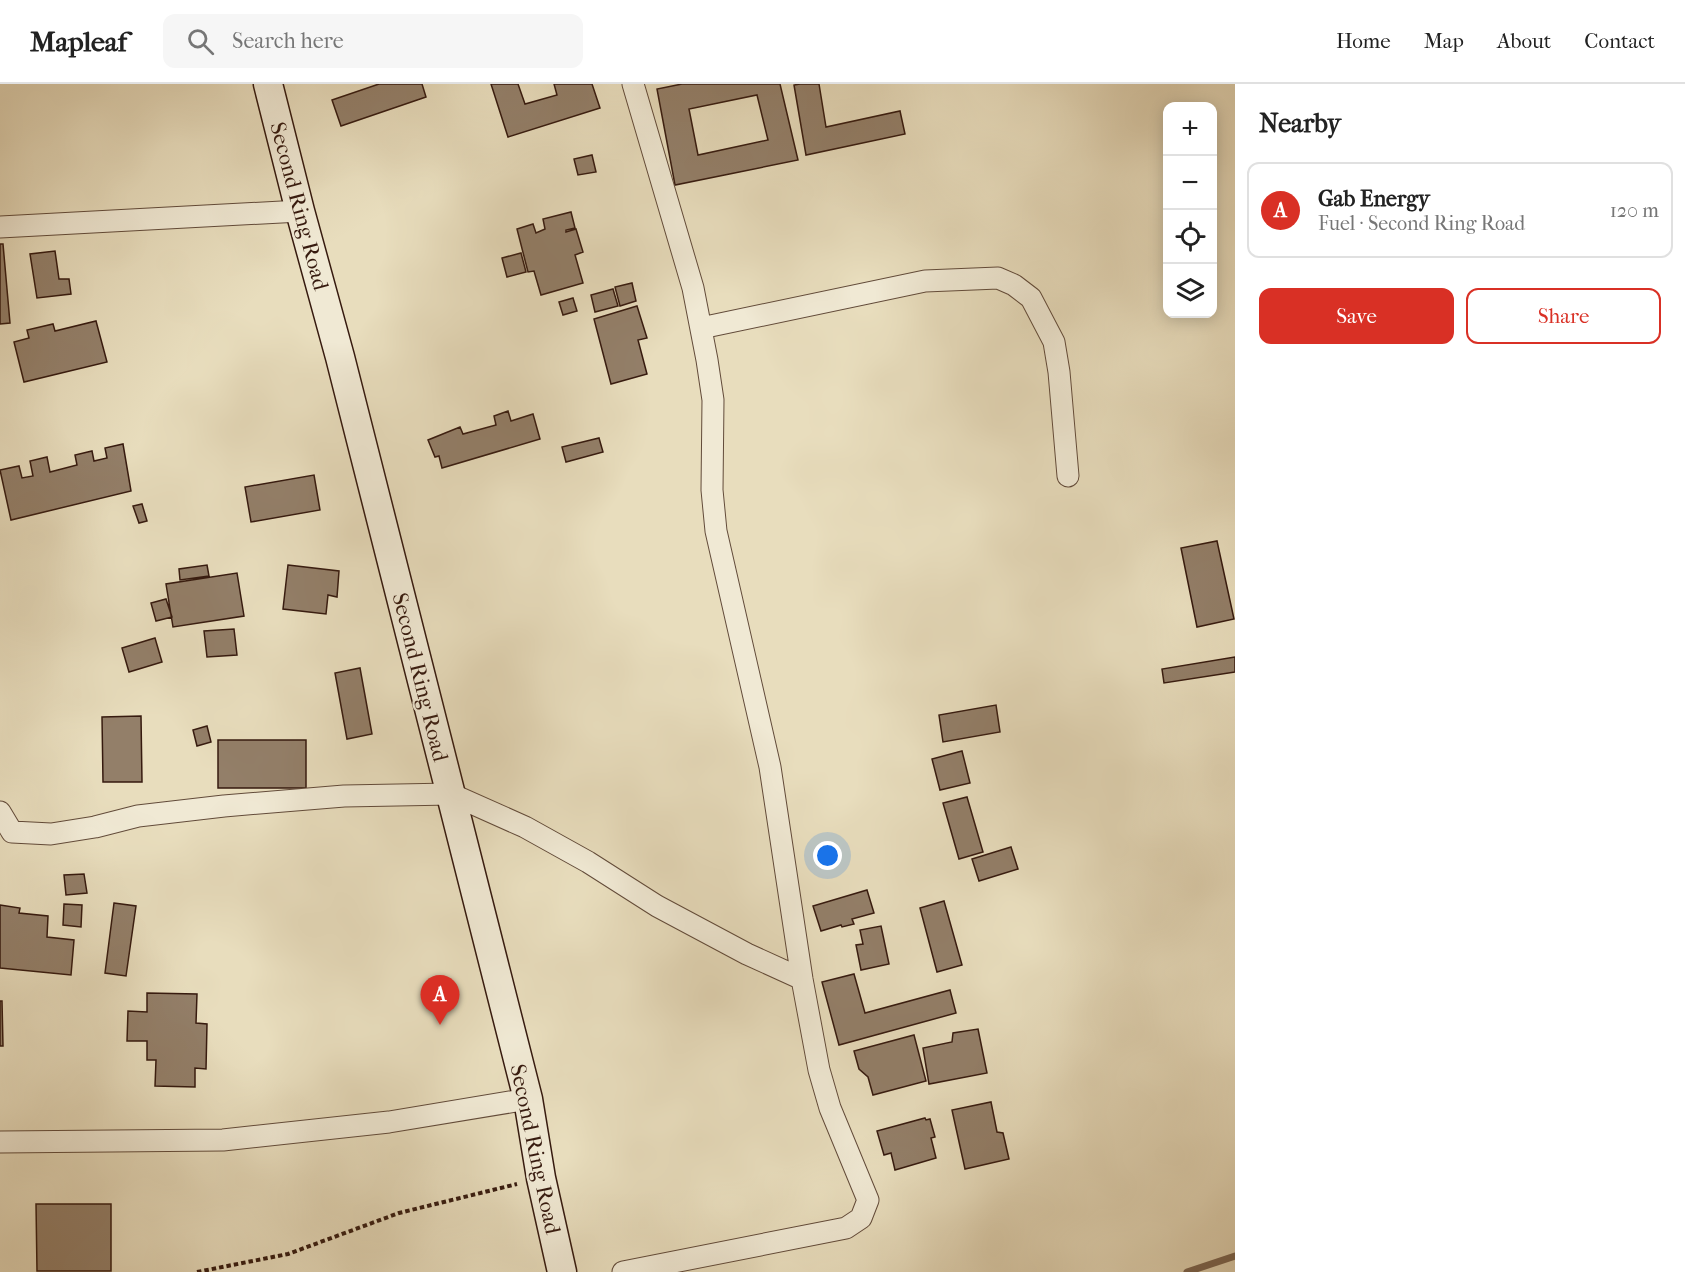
<!DOCTYPE html>
<meta charset="utf-8">
<style>
:root{--surface:#fff;--page:#f6f6f6;--text:#222;--muted:#767676;--line:#e0e0e0;--accent:#d93025}
body{margin:0;font-family:"IM FELL French Canon",serif;background:var(--page);color:var(--text)}
.controls{position:absolute;right:18px;top:18px;display:grid;overflow:hidden;border-radius:12px;box-shadow:0 3px 15px #0003}
.controls button{width:54px;height:54px;display:grid;place-items:center;padding:0;border:0;border-bottom:2px solid var(--line);background:var(--surface);color:var(--text);font:30px sans-serif}
.you{position:absolute;left:828px;top:772px;width:21px;height:21px;margin:-15px;border:4px solid #fff;border-radius:50%;background:#1a73e8;box-shadow:0 0 0 9px #1a73e833}
.badge{display:grid;place-items:center;width:39px;height:39px;border-radius:50%;background:var(--accent);color:#fff;font-size:20px;font-weight:700}
.pin{position:absolute;translate:-50% -50px;filter:drop-shadow(0 2px 3px #0008)}
.pin::after{content:'';position:absolute;top:32px;width:21px;height:18px;background:inherit;clip-path:polygon(0 0,100% 0,50% 100%)}
.list{margin:0;padding:0;list-style:none}
h2{display:flex;justify-content:space-between;align-items:center;height:78px;margin:0;padding:0 24px;font-size:26px}
h2 small{font-size:20px;font-weight:400;color:var(--muted)}
.list li{display:grid;grid-template-columns:39px 1fr auto;gap:18px;align-items:center;box-sizing:border-box;height:96px;margin:0 12px 12px;padding:0 12px;border:2px solid var(--line);border-radius:12px}
.list b{display:block;font-size:22px;white-space:nowrap}
.list p{margin:0;font-size:20px;white-space:nowrap;color:var(--muted)}
.list em{font-size:20px;font-style:normal;color:var(--muted)}
.actions{display:flex;gap:12px;padding:18px 24px}
.actions a{flex:1;padding:14px 0;border:2px solid var(--accent);border-radius:12px;text-align:center;font-size:21px;color:var(--accent)}
.actions .main{background:var(--accent);color:#fff}
.icon{flex:none;width:33px;height:33px;fill:none;stroke:currentColor;stroke-width:2;stroke-linecap:round;stroke-linejoin:round}
.map{position:relative;flex:none;width:1235px;height:1188px;overflow:hidden}
header{display:flex;align-items:center;gap:36px;box-sizing:border-box;height:84px;padding:0 30px;background:var(--surface);border-bottom:2px solid var(--line)}
header strong{font-size:28px}
nav{display:flex;gap:33px;margin-inline-start:auto;font-size:21px}
.search{width:420px;height:54px;background:var(--page);display:flex;align-items:center;gap:15px;box-sizing:border-box;padding:0 21px;border-radius:12px;color:var(--muted);font-size:22px}
main{display:flex}
aside{flex:1;background:var(--surface)}
.map>svg:first-child{display:block}
</style>
<header>
<strong>Mapleaf</strong>
<div class="search"><svg class="icon" aria-label="search" viewBox="0 0 24 24"><circle cx="10" cy="10" r="6"/><path d="M15 15l6 6"/></svg>Search here</div>
<nav><a>Home</a><a>Map</a><a>About</a><a>Contact</a></nav>
</header>
<main>
<div class="map">
<svg width="1235" height="1188" viewBox="0 0 1235 1188">
<rect width="100%" height="100%" fill="#e8ddbd"/>
<filter id="stains"><feTurbulence type="fractalNoise" baseFrequency=".00333" numOctaves="4"/><feColorMatrix values="0 0 0 0 .2 0 0 0 0 .09 0 0 0 0 .02 0 0 0 .5 -.17"/></filter>
<radialGradient id="worn" r=".72"><stop offset=".6" stop-color="#630" stop-opacity="0"/><stop offset="1" stop-color="#630" stop-opacity=".3"/></radialGradient>
<g fill="none" stroke-linecap="round" stroke-linejoin="round">
<path stroke="#7c6754" stroke-width="7" d="M1187,1188l48,-16"/>
</g>
<path fill="#937f69" stroke="#361a0f" stroke-width="1.5" fill-rule="evenodd" d="M379,0h43l4,13 -85,29 -9,-26z
M491,0h27l7,20 32,-9 -3,-11h38l8,24 -92,29z
M682,0h98l18,76 -123,25 -18,-96zM757,11l11,45 -70,15 -9,-46z
M800,0h19l7,43 74,-16 5,23 -99,21 -12,-70z
M592,71l4,17 -18,3 -4,-16z
M571,128l4,16 -9,2v2l10,-3 7,23 -8,3 8,28 -42,12 -7,-24 -6,1 -11,-43 16,-5 3,9 9,-4 -2,-10z
M0,160h3l7,79 -10,1z
M55,167l4,28h10l2,15 -34,4 -7,-44z
M521,169l5,19 -19,5 -5,-19z
M632,199l4,18 -16,5 -5,-19z
M613,205l5,17 -23,6 -4,-17z
M573,214l4,13 -14,4 -4,-13z
M637,222l10,32 -9,2 9,34 -36,10 -17,-65z
M96,237l11,41 -83,20 -10,-40 15,-4 -2,-8 26,-6 2,7z
M508,327l3,10 22,-7 7,25 -98,29 -3,-12 -4,1 -7,-17 32,-13 3,7 33,-9 -2,-9z
M599,354l4,14 -37,10 -4,-15z
M123,360l8,47 -120,29 -11,-50 19,-4 3,12 11,-2 -3,-15 17,-4 3,15 27,-7 -2,-10 17,-4 2,10 13,-3 -2,-10z
M314,391l6,35 -69,12 -6,-35z
M142,420l5,17 -8,2 -6,-17z
M1217,457l17,78 -37,8 -16,-79z
M207,481l2,11 -29,4 -1,-11z
M288,481l51,6 -2,26 -9,-2 -2,19 -43,-5z
M237,489l7,43 -71,11 -7,-43z
M166,515l6,18 -16,4 -5,-18z
M234,545l3,26 -30,2 -3,-26z
M155,554l7,24 -33,10 -7,-24z
M1235,573v15l-71,11 -2,-14z
M360,584l12,66 -25,5 -12,-66z
M996,621l4,27 -57,10 -4,-27z
M141,632l1,66h-39l-1,-65z
M207,642l4,16 -14,4 -4,-16z
M218,656h88v48h-88z
M962,667l8,32 -30,7 -8,-31z
M967,713l16,55 -24,7 -16,-56z
M1011,763l7,22 -39,12 -7,-22z
M84,790l3,19 -21,2 -2,-20z
M867,806l7,23 -22,6 2,5 -12,3 -1,-2 -20,6 -8,-25z
M944,817l18,64 -25,7 -17,-64z
M114,819l22,3 -10,70 -21,-3z
M64,820l18,1 -1,22 -18,-2z
M0,821l20,3 -1,5 29,3 -1,21 27,3 -3,35 -71,-7z
M881,842l8,38 -28,6 -5,-25 7,-1 -3,-14z
M854,890l11,39 85,-23 6,23 -117,32 -17,-63z
M147,909l50,1 -1,29 11,1 -1,45 -11,-1v19l-40,-1 1,-26h-9v-19h-20l1,-30 19,1z
M0,917h2l1,45h-3z
M978,945l9,44 -58,11 -6,-36 29,-6 1,-9z
M914,951l12,46 -53,14 -5,-18 -9,-8 -5,-18z
M991,1018l6,30 6,1 6,26 -44,10 -13,-59z
M925,1034l1,2 4,-1 5,18 -4,1 5,20 -41,12 -4,-17 -7,2 -7,-24z
M36,1120h75v67h-74z"/>
<g fill="none" stroke-linecap="round" stroke-linejoin="round">
<g stroke="#624b3a" stroke-width="23">
<path id="street" d="M0,143l300,-16
M701,244l224,-47 73,-3 16,7 17,13 23,44 5,30 9,104
M0,728l12,20 39,2 44,-7 43,-11 86,-10 120,-10 107,-2 74,33 63,35 69,44 90,48 55,25
M0,1058l223,-2 166,-18 139,-23
M623,1188l223,-44 15,-10 7,-18 -38,-92 -11,-38 -17,-91 -32,-212 -54,-236 -4,-41 1,-90 -6,-40 -14,-72 -60,-204"/>
</g>
<g stroke="#361a0f" stroke-width="31">
<path id="secondary" d="M268,0l32,127 40,146 188,742 13,79 21,94"/>
</g>
<path stroke="#361a0f" stroke-width="4" stroke-dasharray="4.5 3" stroke-linecap="butt" d="M197,1188l91,-18 111,-41 118,-29"/>
<use href="#street" stroke="#f0e9d4" stroke-width="21"/>
<use href="#secondary" stroke="#f0e9d4" stroke-width="28"/>
</g>
<g text-anchor="middle" stroke-width="4.5" stroke-linejoin="round" paint-order="stroke">
<g font-size="22" fill="#361a0f" stroke="#f0e9d4">
<text transform="translate(300 122) rotate(75)" y="8">Second Ring Road</text>
<text transform="translate(421 593) rotate(76)" y="8">Second Ring Road</text>
<text transform="translate(536 1065) rotate(78)" y="8">Second Ring Road</text>
</g>
</g>
<rect width="100%" height="100%" filter="url(#stains)"/>
<rect width="100%" height="100%" fill="url(#worn)"/>
</svg>
<div class="controls">
<button>+</button>
<button>−</button>
<button><svg class="icon" aria-label="locate" viewBox="0 0 24 24"><circle cx="12" cy="12" r="6"/><path d="M12 2v4M12 18v4M2 12h4M18 12h4"/></svg></button>
<button><svg class="icon" aria-label="layers" viewBox="0 0 24 24"><path d="M12 4l9 5-9 5-9-5zM3 14l9 5 9-5"/></svg></button>
</div>
<div class="you"></div>
<div class="pin badge" style="left:440px;top:941px">A</div>
</div>
<aside>
<h2>Nearby<small></small></h2>
<ul class="list">
<li><span class="badge">A</span><div><b>Gab Energy</b><p>Fuel · Second Ring Road</p></div><em>120 m</em></li>
</ul>
<div class="actions"><a class="main">Save</a><a>Share</a></div>
</aside>
</main>
